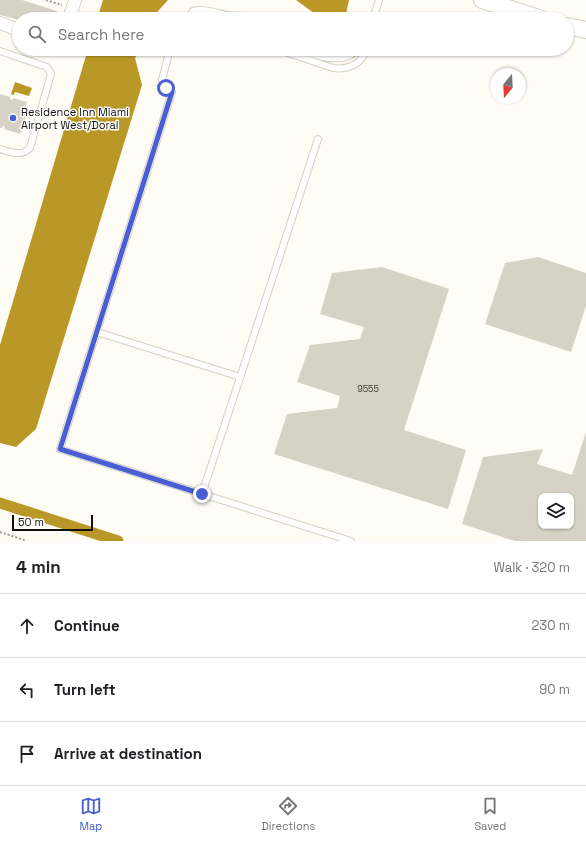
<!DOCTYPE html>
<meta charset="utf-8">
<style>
:root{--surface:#fff;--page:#f6f6f6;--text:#202124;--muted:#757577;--line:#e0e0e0;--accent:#485ed2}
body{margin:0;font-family:"Space Grotesk",sans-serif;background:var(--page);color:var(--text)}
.controls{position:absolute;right:12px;bottom:12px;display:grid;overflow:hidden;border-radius:8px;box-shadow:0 1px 3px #0004}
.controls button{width:36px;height:36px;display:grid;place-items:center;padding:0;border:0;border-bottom:1px solid var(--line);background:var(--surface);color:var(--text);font:20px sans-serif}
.compass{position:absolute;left:490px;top:68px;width:36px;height:36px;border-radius:50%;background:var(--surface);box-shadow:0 1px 3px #0004;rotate:198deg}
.scale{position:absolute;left:12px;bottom:10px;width:81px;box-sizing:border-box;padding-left:4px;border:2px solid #12100c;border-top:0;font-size:11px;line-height:14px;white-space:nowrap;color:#12100c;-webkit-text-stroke:3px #fff;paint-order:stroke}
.stop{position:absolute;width:12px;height:12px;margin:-9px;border:3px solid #485ed2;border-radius:50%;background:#fff}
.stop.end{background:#485ed2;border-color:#fff;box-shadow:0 1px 4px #0008}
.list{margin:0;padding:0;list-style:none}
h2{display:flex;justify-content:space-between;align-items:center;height:52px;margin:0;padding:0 16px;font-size:17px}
h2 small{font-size:13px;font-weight:400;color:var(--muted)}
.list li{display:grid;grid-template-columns:26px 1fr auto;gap:12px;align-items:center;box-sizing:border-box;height:64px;padding:0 16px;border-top:1px solid var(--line)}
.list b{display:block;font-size:15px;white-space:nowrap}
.list em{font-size:13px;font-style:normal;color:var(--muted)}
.icon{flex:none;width:22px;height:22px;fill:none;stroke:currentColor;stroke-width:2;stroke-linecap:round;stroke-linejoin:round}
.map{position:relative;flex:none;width:586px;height:541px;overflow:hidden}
.search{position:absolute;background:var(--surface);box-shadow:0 1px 3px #0004;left:12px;right:12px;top:12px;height:44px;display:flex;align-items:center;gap:10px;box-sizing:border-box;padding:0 14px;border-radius:22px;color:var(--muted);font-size:15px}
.sheet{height:244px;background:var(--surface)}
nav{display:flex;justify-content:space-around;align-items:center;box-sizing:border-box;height:56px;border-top:1px solid var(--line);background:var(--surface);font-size:11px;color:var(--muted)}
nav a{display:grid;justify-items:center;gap:2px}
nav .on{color:var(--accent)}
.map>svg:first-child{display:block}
</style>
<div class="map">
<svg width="586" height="541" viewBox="0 0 586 541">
<rect width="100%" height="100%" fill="#fefcf4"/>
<path fill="#ba9827" d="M103,0h65l-10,11 -4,8h-57z
M296,0h53l-3,14 -4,5h-20z
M88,49h52l-5,9 7,27 -106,344 -20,18 -16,-4v-98z
M15,82l17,6 -3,8 -14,-4 -1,3 -3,-1z"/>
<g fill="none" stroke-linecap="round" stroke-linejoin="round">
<path stroke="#ba9827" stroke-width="11" d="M0,503l118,38"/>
</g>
<path fill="#d6d2c5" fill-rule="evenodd" d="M0,0h22l35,11 -2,8h-36v1l-19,-5z
M287,14l15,5h-16z
M0,94l10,3v2l3,1v-2l14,4 -2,7 3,1 -8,24 -16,-5 1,-2 -2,-1 -1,2h-2z
M538,257l48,16v33l-15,46 -86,-28 20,-61z
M382,267l67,22 -45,141 62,20 -18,59 -174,-55 13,-40 50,-6 3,-12 -43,-14 13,-37 50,-6 4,-12 -44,-13 12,-41z
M586,432v109h-71l-53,-17 21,-67 60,-8 -6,15 35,11zM541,496h30v30h-30z"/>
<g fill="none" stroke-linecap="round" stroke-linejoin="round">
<g stroke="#d4d0c3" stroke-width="8">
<path id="lane" d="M187,19l6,-8c12,-3 23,2 35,4 14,2 23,-1 38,4
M373,19l6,-19
M170,49l-8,31 4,8 6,4 -112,357 291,92
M276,49l57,19c16,2 28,-4 34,-19
M295,49c17,6 50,18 62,0
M319,49l11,8
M0,51l47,16 4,7 -21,74c-9,9 -19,4 -30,1
M97,332l143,45
M202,494l116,-355"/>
</g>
<g stroke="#d4d0c3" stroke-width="14">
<path id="street" d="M69,19l6,-19
M0,23l19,7"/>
</g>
<g stroke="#d4d0c3" stroke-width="18">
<path id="secondary" d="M482,0l60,19
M567,26l19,4"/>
</g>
<path stroke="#9c9a94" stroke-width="2" stroke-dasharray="2 2" stroke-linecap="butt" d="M46,0l16,5
M0,532l27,9"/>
<use href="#lane" stroke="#fff" stroke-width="6"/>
<use href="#street" stroke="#fff" stroke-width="12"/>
<use href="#secondary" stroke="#fff" stroke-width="16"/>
</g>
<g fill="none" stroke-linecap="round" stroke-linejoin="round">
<path stroke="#485ed2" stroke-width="5" d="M166,88l6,4 -112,357 142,45"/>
</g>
<circle fill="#485ed2" stroke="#fff" stroke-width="1.5" cx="13" cy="118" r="4"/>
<g text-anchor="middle" stroke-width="3" stroke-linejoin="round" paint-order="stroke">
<g font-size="9" fill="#43403a">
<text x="368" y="392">9555</text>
</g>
<g font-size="11" fill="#12100c" stroke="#fff" text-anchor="start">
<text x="21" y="116">Residence Inn Miami<tspan x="21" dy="13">Airport West/Doral</tspan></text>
</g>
</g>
</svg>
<div class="controls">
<button><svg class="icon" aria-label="layers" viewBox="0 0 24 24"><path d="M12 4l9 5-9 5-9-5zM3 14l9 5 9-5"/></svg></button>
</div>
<svg class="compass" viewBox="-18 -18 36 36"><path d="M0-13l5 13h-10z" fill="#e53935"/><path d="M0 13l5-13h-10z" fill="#757577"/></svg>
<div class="scale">50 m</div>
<div class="stop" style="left:166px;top:88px"></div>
<div class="stop end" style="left:202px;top:494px"></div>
<div class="search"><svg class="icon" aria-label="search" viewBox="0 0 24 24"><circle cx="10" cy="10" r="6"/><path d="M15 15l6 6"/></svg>Search here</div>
</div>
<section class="sheet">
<h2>4 min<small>Walk · 320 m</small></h2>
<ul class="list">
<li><svg class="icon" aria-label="ahead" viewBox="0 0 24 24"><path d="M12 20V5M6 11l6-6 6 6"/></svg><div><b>Continue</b></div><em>230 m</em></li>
<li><svg class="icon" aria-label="left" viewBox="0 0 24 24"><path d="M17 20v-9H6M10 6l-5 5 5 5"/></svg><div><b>Turn left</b></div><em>90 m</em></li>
<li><svg class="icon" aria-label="arrive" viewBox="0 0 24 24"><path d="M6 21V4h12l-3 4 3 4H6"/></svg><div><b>Arrive at destination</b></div></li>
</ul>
</section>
<nav>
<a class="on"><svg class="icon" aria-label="map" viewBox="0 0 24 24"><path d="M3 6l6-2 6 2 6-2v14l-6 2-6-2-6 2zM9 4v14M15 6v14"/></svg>Map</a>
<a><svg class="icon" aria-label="directions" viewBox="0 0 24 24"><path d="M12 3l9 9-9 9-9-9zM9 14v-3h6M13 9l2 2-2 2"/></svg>Directions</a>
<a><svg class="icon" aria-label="saved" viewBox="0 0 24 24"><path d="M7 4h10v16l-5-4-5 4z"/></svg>Saved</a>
</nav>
